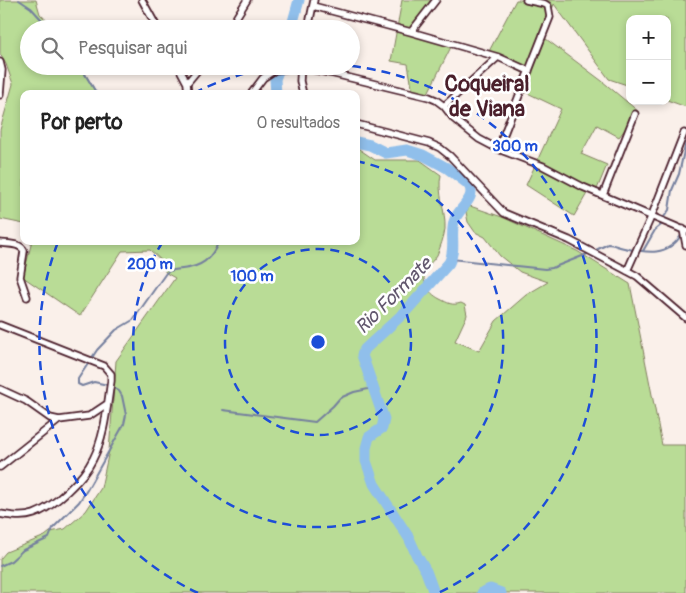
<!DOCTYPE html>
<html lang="pt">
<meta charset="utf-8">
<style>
:root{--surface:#fff;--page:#f2f2f2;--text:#222;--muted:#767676;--line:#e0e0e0}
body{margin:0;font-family:Pangolin,sans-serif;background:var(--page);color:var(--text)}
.controls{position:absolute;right:15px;top:15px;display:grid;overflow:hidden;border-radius:10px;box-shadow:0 2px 8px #0003}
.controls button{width:45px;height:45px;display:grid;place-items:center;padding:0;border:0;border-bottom:1px solid var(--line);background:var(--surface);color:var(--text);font:25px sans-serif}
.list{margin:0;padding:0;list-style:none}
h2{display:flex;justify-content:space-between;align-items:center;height:65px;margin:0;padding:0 20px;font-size:21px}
h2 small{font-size:16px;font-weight:400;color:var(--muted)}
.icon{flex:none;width:28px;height:28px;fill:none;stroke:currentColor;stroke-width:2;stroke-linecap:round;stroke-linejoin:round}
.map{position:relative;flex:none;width:686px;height:593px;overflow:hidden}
.search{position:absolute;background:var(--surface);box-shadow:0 2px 8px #0003;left:20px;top:20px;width:340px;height:55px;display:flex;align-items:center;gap:12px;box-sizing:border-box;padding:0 18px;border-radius:28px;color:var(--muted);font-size:19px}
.panel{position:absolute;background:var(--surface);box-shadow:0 2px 8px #0003;left:20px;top:90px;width:340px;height:155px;border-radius:10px}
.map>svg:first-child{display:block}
</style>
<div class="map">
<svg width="686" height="593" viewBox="0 0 686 593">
<rect width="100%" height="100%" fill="#faf0ea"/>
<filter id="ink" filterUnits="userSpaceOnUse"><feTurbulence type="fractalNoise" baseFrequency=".02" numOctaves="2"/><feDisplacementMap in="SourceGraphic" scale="10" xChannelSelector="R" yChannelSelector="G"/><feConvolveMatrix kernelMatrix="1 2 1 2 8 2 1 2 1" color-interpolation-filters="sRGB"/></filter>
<g filter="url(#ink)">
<path fill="#b9dc96" stroke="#827e60" d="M0,0h36l4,14 16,15h-27v37h52l16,28h-73v130l-24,-5v-89l13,-46 -7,-20 -6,-10z
M402,0h39l-30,31 42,12 -28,56 -12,-5 -5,-30 -17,-3z
M516,0h170v107l-19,-7v-81h-37v67l-21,-7 -55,-75 -12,32 60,45 37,31 -20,25 -22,-12 -16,29 26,11 -12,29 -6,-4 -15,26 -48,-31 35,-76 -42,-20 6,-15 -38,-19z
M356,147l19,13h45l21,15c-4,18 5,36 4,54 -1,8 -5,19 -8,26 -3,5 -7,8 -10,12 -8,13 1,26 13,32 8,4 12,7 21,4l4,2 2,10 -12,26 24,10 17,-30 30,-26 22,-13 -28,-10 -20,-16 -15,-19 -10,-5 -7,-10 -2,-10 4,-6 32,11 75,34 53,33 32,161h24v148h-686v-34l6,-7 39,-16 5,-4 15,-3 21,-18 15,-23 8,-37 7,-90 59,-83 -9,-5 -3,-6 1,-4 -14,-13 -28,1 -42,65 -57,-39 9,-36h324z"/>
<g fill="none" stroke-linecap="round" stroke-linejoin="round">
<path stroke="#747f9e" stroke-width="2" d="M19,0l12,8 19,21
M80,66l17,28
M594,251l14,-7c5,0 10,3 16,4 23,5 44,9 58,-14
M643,251l12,-21 6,-5 3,-8 5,-7 3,-20 7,-16 7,-32
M451,259l94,10 7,-1 38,-15
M108,385l-14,-3 -12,4 -4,-2v-5l19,-29 19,-20 17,-10 33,-47c5,-4 10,-3 16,-4 19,-2 29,-9 37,-28
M223,410l92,12 18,-16 7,-8 14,-6 19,-4
M0,566l11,-5 12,-11 26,-12 4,-10 26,-26 8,-12 37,-66 2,-9 -4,-19 -3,-5 -7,-4"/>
<path stroke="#90bfeb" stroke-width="11" d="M291,29l8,-29
M276,94l-1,-15 5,-13
M356,142l14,3 16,8 21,-3 16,5 24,13 21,16c10,13 -8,23 -13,35 -6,14 2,29 -6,44l-43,48 -41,38 -3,6 22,64 -2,9 -13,9 -3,11v13l8,23 35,54 8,18 9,15 8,22
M482,593l8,-4 11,4"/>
<g stroke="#4a1f2b" stroke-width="9">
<path id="street" d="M142,0l16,29
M436,0l-25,32 87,25 31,14
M313,6l98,26
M229,29l18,-29
M308,29l6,-29
M0,62l2,8 -2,25
M178,66l9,17 1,11
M301,66l-1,15 3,13
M187,83l14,-17
M251,94l12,-16 12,-8 26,-3 29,6 99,24 7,3 8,6 10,13 25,20 19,10 45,17 40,21 103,44
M444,106l54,-49
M356,124l73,19 11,5 10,8 54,57 65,27 68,36 49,42
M498,149l52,-132 -2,-11 -3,-2 -19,-4
M603,195l32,-81
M683,229l3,16
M0,243c8,1 21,0 24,8l-4,26 7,20
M627,271l25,-56 32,-82
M0,325l104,41 7,8v7c-4,25 -6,55 -18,78 -9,19 -39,48 -59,55 -11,4 -23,2 -34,0
M0,389l26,12 24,17 9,2 30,-4 18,-12
M0,467l59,-47"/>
</g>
<use href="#street" stroke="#fff" stroke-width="5.5"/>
</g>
</g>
<g fill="none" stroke="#1d4ed8" stroke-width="2.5" stroke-dasharray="9 6">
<circle cx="318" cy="342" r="93"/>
<path d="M356 161A185 185 0 1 1 162 243"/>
<path d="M198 593A278 278 0 0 1 58 242M194 93A278 278 0 0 1 282 66M352 66A278 278 0 0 1 438 593"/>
</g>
<g text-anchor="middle" stroke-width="5" stroke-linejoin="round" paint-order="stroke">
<g font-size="19" font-style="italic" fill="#62576e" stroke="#fff">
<text transform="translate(393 295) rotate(-45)" y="7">Rio Formate</text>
</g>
<g font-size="22" font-weight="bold" fill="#4a1f2b" stroke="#fff">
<text x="487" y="91">Coqueiral<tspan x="487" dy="25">de Viana</tspan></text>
</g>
</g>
<circle cx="318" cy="342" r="8" fill="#1d4ed8" stroke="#fff" stroke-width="2.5"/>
<g font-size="15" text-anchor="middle" font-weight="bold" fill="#1d4ed8" stroke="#fff" stroke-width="5" stroke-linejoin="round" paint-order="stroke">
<text x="515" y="151">300 m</text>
<text x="150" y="269">200 m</text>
<text x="252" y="281">100 m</text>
</g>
</svg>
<div class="controls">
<button>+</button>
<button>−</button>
</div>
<div class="search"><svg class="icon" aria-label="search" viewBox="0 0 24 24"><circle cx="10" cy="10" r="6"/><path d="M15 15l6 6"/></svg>Pesquisar aqui</div>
<section class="panel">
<h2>Por perto<small>0 resultados</small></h2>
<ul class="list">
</ul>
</section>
</div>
